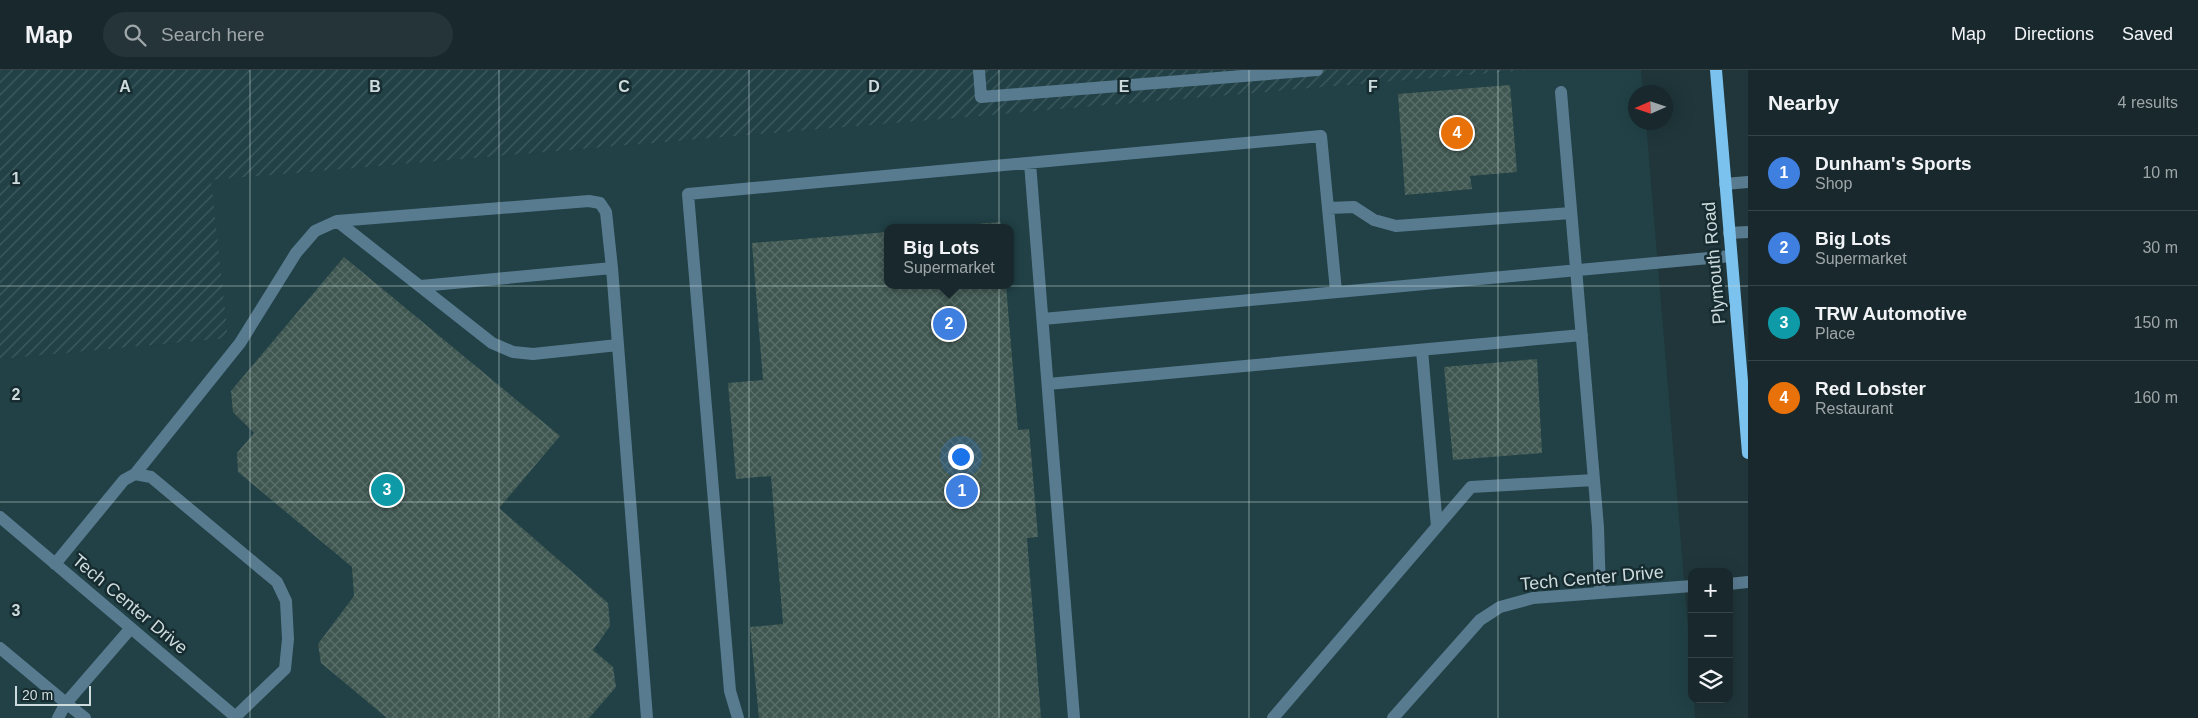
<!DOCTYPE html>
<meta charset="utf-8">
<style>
:root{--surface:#18282c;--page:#253438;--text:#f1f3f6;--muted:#9fa6a9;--line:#364448;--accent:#fc9d53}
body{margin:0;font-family:Arial,sans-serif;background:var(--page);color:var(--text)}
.controls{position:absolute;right:15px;bottom:15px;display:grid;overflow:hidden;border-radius:10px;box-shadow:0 5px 20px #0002}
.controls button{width:45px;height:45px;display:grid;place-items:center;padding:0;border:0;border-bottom:1px solid var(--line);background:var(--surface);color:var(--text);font:25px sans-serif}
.compass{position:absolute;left:1628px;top:15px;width:45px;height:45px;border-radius:50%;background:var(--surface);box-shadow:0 5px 20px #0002;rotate:267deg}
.scale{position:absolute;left:15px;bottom:12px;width:76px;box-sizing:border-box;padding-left:5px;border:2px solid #cedbdd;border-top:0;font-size:14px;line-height:18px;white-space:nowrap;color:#cedbdd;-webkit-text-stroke:4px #162c30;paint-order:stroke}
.you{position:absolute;left:960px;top:386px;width:18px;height:18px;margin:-12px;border:4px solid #fff;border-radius:50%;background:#1a73e8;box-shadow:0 0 0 8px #1a73e833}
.badge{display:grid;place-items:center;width:32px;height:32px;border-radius:50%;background:var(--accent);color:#fff;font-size:16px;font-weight:700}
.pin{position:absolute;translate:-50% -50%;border:2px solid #fff;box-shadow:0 1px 5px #0006}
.popup{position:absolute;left:884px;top:154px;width:130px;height:65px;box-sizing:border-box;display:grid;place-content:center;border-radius:10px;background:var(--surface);filter:drop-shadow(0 1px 4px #0005);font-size:16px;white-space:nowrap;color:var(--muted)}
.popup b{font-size:19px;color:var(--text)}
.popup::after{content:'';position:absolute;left:50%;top:100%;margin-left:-10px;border:10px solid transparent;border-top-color:var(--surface)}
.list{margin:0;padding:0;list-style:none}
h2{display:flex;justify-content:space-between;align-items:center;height:65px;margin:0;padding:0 20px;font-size:21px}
h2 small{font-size:16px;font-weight:400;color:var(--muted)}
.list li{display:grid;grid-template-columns:32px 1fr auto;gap:15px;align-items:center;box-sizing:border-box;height:75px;padding:0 20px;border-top:1px solid var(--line)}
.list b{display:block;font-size:19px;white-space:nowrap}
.list p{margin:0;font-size:16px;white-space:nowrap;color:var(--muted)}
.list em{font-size:16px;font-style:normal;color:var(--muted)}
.icon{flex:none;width:28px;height:28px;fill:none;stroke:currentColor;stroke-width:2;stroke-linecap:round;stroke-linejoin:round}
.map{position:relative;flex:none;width:1748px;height:648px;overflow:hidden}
header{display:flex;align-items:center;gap:30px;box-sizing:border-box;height:70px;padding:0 25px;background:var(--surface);border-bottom:1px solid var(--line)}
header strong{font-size:24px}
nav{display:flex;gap:28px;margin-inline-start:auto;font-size:18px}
.search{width:350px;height:45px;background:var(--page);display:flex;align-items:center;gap:12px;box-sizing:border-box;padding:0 18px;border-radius:28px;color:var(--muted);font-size:19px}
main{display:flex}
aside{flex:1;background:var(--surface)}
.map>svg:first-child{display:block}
</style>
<header>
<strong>Map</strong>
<div class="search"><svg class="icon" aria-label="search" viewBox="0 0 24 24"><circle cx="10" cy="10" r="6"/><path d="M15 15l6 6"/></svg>Search here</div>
<nav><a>Map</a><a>Directions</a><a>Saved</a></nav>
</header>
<main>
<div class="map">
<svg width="1748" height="648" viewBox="0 0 1748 648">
<defs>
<pattern id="industrial-furrows" width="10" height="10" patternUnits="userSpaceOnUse" patternTransform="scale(1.25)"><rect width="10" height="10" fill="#214146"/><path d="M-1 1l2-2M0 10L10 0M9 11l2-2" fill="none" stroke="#405c60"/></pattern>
<pattern id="building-cross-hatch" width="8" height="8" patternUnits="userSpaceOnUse" patternTransform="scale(1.25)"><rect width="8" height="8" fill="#405751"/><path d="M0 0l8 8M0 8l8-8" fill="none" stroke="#5a6f6a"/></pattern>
</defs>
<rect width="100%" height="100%" fill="#20363a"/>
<path fill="#214146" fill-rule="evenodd" d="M1529,0h112l2,22h-7v30l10,1 46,553v23h2l1,19h-1695v-359l228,-21 -18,-158zM888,158h122v57h-122z"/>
<path fill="url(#industrial-furrows)" d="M0,0h1529l-1318,110 17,158 -228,21z"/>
<path fill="url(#building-cross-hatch)" d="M1510,15l7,87 -47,4 2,13 -67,6 -7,-101z
M1001,152v6h-50v-2z
M888,162v53h118l12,145 11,-1 9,108 -11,1 14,180h-282l-9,-91 33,-3 -12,-148 -35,3 -8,-96 35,-3 -11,-137z
M344,187l216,179 -61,72 109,95 2,23 -17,24 20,17 3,20 -27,31h-202l-66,-55 -3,-19 36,-48 -2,-29 -114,-95 -1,-19 17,-20 -21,-21 -2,-21z
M1537,289l5,94 -89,7 -9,-93z"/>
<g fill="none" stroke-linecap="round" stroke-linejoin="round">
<path stroke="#597b90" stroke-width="12" d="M979,0l2,27 336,-27
M1561,22l37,435 2,66
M1030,93l44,555
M1725,114l23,-2
M1328,138l26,-1 20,13 22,6 175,-13
M337,151l155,122 21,9 20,2 85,-9
M1729,163l19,-1
M421,216l191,-18
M1043,249l688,-63
M1422,280l15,177
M1048,314l534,-49
M135,404l105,-131 56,-90 19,-22 22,-10 252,-20 11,2 6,9 6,56 35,450
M0,447l237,201
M55,494l69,-84 11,-6 16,3 126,105 9,19 2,38 -3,30 -50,48
M1729,514l19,-2
M0,578l66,55 65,-75
M58,648l8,-15 19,15
M738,648l-8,-27 -42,-497 633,-58 15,155
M1273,648l198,-231 123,-7
M1393,648l87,-98 20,-13 33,-9 159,-12"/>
<path stroke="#7bc2ee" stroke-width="12" d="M1716,0l32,383"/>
</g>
<path fill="none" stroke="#cedbdd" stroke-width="1" stroke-opacity="0.55" d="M250,0v648M499,0v648M749,0v648M999,0v648M1249,0v648M1498,0v648M0,216h1748M0,432h1748"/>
<g text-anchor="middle" stroke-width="5" stroke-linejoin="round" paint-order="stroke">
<g font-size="18" fill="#cedbdd" stroke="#162c30">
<text transform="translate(1714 193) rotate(-95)" y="6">Plymouth Road</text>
<text transform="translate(1592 508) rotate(-5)" y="6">Tech Center Drive</text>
<text transform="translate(130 534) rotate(40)" y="6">Tech Center Drive</text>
</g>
</g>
<g font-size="16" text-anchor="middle" font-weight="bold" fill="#cedbdd" stroke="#162c30" stroke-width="5" stroke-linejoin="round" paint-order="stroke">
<text x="125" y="22">A</text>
<text x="375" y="22">B</text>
<text x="624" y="22">C</text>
<text x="874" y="22">D</text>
<text x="1124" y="22">E</text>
<text x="1373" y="22">F</text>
<text x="16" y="114">1</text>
<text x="16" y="330">2</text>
<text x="16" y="546">3</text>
</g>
</svg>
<div class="controls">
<button>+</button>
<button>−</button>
<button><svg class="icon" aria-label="layers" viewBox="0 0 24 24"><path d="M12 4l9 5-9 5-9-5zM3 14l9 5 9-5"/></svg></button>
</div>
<svg class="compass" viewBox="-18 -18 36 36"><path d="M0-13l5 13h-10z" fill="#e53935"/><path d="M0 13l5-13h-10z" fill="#9fa6a9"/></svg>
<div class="scale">20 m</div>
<div class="you"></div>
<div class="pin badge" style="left:962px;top:421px;background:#3f7fe0">1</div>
<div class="pin badge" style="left:949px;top:254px;background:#3f7fe0">2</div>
<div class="popup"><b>Big Lots</b>Supermarket</div>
<div class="pin badge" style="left:387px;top:420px;background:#0f9aa8">3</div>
<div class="pin badge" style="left:1457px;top:63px;background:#e8710a">4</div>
</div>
<aside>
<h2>Nearby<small>4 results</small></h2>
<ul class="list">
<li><span class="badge" style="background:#3f7fe0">1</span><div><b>Dunham's Sports</b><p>Shop</p></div><em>10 m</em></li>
<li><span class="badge" style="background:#3f7fe0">2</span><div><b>Big Lots</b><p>Supermarket</p></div><em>30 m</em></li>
<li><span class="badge" style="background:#0f9aa8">3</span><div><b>TRW Automotive</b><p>Place</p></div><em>150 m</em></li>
<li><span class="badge" style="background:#e8710a">4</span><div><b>Red Lobster</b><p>Restaurant</p></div><em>160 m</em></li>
</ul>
</aside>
</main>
